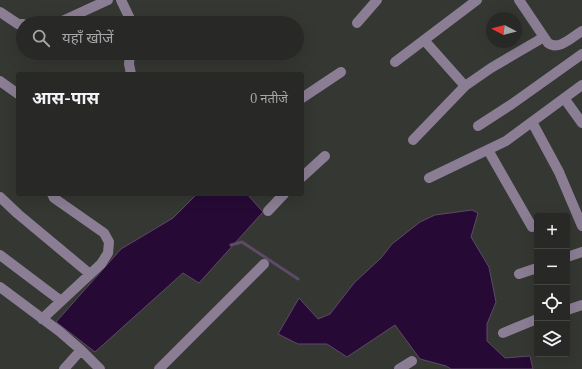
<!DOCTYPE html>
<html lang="hi">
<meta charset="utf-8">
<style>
:root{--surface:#282926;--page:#30312e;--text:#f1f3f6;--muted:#a5a6a7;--line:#444543}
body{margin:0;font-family:"PT Serif","Noto Sans Devanagari",serif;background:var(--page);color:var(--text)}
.controls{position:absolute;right:12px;bottom:12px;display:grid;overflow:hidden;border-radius:4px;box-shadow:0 4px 16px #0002}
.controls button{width:36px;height:36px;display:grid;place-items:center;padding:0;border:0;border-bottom:1px solid var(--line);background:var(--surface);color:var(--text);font:20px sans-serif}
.compass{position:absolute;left:486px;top:12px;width:36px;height:36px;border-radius:50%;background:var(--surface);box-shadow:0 4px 16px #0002;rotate:277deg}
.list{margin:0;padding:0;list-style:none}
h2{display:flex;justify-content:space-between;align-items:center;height:52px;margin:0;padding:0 16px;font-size:17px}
h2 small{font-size:13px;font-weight:400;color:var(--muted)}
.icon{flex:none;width:22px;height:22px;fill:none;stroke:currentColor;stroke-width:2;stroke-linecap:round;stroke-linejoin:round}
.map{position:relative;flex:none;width:582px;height:369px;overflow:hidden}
.search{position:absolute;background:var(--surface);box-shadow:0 4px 16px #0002;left:16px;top:16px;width:288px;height:44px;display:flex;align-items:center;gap:10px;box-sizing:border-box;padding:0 14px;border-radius:22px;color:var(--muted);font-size:15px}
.panel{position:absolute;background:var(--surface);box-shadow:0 4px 16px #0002;left:16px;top:72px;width:288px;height:124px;border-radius:4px}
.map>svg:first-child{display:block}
</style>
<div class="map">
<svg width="582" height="369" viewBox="0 0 582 369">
<rect width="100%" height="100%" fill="#353732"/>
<path fill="#260a35" stroke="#5d4a67" d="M197,194h50l16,18 -64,71 -16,-10 -88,79 -39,-30 65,-73 52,-31z
M472,210l6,3 -7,24 18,30 7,35 -9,22v17l18,17 25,-2 3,13h-82l-5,-3 -26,-7 -25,-34 -48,32 -20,-13h-29l-20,-10 21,-36 19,21 12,-5 24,-31 27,-25 11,-14 28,-22 15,-7z"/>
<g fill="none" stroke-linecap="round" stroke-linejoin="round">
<path stroke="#5d4a67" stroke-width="3" d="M231,245l11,-3 56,37"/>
<path stroke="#8b7e94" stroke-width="10" d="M121,0l11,23
M519,0l29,43c11,8 24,-6 34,-12
M0,12l18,12h5
M58,23l50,-23
M357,23l20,-23
M424,40l41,46
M130,53l-1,11 2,10
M395,62l82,-62
M0,81l18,13
M302,98l39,-26
M564,98l18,25
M532,122l27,50 23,54
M478,126l34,-22 70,-50
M413,140l52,-54 26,-18 53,-31
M488,150l44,77
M302,177l23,-21
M429,178l77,-37 76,-56
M0,197l18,17 72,60
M268,211l16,-17
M0,255l61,46
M567,257l15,-5
M519,274l18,-6
M0,287l59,44 22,19 19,19
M567,310l15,-5
M42,319l59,-55 7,-11 1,-11 -5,-9 -50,-35 -2,-4
M503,333l34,-14
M64,369l17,-19
M159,369l105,-105
M399,369l13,-8"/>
</g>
</svg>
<div class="controls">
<button>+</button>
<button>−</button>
<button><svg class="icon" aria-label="locate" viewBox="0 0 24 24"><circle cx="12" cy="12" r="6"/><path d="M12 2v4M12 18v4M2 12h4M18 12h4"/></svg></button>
<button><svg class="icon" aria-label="layers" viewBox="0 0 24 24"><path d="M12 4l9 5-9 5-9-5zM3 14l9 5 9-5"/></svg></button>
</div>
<svg class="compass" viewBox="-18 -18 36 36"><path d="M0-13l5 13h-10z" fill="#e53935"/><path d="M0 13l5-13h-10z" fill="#a5a6a7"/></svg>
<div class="search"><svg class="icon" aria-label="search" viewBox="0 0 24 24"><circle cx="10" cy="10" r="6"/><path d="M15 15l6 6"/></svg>यहाँ खोजें</div>
<section class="panel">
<h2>आस-पास<small>0 नतीजे</small></h2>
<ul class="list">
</ul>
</section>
</div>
